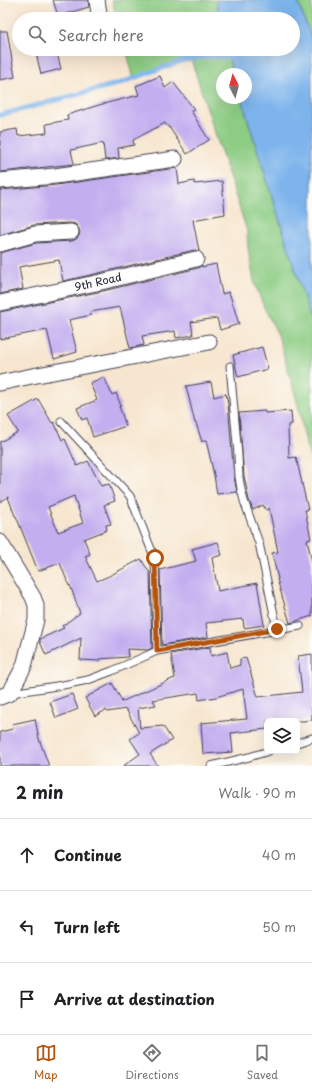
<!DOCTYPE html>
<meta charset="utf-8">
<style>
:root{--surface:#fff;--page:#f6f6f6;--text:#202124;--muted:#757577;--line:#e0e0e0;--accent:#b45309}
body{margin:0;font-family:"Playpen Sans",sans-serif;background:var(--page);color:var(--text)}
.controls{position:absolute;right:12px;bottom:12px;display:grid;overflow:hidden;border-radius:6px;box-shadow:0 4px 16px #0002}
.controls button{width:36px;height:36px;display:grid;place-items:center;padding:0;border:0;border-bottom:1px solid var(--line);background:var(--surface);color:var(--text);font:20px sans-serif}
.compass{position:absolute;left:216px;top:68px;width:36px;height:36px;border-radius:50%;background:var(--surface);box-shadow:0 4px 16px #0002;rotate:354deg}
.stop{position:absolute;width:12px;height:12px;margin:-9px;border:3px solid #b45309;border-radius:50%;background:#fff}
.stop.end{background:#b45309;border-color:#fff;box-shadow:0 1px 4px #0008}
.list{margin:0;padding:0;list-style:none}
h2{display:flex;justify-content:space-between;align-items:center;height:52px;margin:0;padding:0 16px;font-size:17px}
h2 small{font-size:13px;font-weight:400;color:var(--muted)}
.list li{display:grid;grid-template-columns:26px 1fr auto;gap:12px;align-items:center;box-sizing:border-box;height:72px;padding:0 16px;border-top:1px solid var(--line)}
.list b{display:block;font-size:15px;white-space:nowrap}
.list em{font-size:13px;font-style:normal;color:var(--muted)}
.icon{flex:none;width:22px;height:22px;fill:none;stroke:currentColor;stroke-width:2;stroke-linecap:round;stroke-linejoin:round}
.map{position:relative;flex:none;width:312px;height:766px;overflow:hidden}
.search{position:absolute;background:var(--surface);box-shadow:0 4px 16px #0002;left:12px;right:12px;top:12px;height:44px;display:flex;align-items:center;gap:10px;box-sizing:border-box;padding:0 14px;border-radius:22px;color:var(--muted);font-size:15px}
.sheet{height:268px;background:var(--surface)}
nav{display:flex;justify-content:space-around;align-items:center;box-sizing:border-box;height:56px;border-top:1px solid var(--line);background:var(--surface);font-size:11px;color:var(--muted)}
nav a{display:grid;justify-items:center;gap:2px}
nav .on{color:var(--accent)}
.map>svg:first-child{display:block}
</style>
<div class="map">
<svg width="312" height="766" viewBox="0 0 312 766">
<rect width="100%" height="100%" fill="#fdfcf7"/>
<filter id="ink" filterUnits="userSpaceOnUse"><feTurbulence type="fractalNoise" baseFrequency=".025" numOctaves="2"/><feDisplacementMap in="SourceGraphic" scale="8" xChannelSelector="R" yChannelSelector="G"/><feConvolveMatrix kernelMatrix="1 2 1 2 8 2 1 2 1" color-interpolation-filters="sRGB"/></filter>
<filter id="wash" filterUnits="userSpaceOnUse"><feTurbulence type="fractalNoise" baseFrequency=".012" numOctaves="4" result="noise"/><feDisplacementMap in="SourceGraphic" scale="16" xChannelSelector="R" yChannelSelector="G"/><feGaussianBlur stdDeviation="0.9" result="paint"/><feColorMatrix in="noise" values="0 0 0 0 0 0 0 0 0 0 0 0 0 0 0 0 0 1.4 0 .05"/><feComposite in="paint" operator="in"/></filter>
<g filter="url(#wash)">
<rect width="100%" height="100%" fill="#f7e6cf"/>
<path fill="#8ccc83" stroke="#57775f" d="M112,0h104l4,19h-103z
M297,0h15v40z
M126,49h100l7,25h-11v24h19l71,225v139l-5,-13 -9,-44 -20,-70 -15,-30 -9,-24 -6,-32 -1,-18 -56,-172 -7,1 -50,19z"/>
<path fill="#7db4ec" stroke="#506b94" d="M216,0h81l15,40v283l-71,-225h5v-24h-13l-7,-25h67v-30h-73z"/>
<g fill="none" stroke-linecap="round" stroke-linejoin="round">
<path stroke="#7db4ec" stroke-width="5" d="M0,115l121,-32 63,-23 28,-4 22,2"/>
</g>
<g id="blocks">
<path fill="#c3aef0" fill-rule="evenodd" d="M53,0h35l1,7 -31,9z
M0,31h7l8,46 -15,3z
M35,49h21l5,20 -20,5z
M160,76l5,12 8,-6 21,27 -3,2 18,29 -22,14 -18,-27v1l-4,-5 -32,17 1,5 -16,3 1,10 -14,2 -2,-17 -32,7 3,14 -74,8v-40l17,-3 1,7 29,-3 -1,-9 22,-4 -1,-5 32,-10 40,-10 -3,-9z
M177,168l2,16 15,-3 1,3 27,-3 3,33 -32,6 6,31 -5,-1 -95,23 -36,8 -4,-21 -40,7 4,22 -23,5v-41l36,-10 36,-2 4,-2 3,-3 1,-4 -2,-5 -3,-3 -5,-1 -36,2 -34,10v-45l56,-5z
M216,264l6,30 7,-2 10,32 -19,6 -3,-12 -26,4 2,13 -17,3 -1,-7 -33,5 2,9 -14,3 -10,-41 -30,5 1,3 -22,5 8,32 -23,7 -7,-29 -47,9v-27l103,-21 95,-23 4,-3v2z
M262,347l6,22 -30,8 -5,-22z
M104,377l8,18 4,-2 5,13h-2l7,20 -33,11 -6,-19 -5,2 -5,-12 20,-8 -7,-17z
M211,382l3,15 12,-3 2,10 6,73 3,15 -20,2 -3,-19 -8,-35 -4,2 -6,-19h-1l-9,-37z
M38,399l14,24 2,-1 8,18 3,-1 12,27 11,-5 13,25 8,-2 6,17 -11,4 7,19 -5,1 1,5 -23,9 6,15 -5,2 12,25 12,-5 32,-17 8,13h1l2,76 -4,2 -21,-1 1,8 -29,2 1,2 -20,-1 1,-22 -35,17 -6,-13v-3l24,-11 -2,-2 18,-13 -10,-28 -1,1 -9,-23 -22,8 -22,-55h-1l-7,-19 -8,5v-60l18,-10 -10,-16zM74,496l9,27 -25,9 -10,-25z
M265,411v2l26,-2 1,13 -4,1 1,33 7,-1 12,53h-3l6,29 -4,1 5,22v54l-22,7 -13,-44h1l-6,-26 6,-1 -9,-44 -3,2 -3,-5 -10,5 -4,-10 -5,-24 -5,-63z
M218,542l4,13 -10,3 6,33 39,-8 7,42 -20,3 -1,-9 -37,4 2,14 -46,8 -2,-75 36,-9 -4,-12z
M210,647l1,9 16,-4 3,16 10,-3v-6l6,-1 12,39 44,-5 -4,-36 14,-2v66l-9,1h-36v8l-36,4 2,19 -30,2 -2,-31 46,-4 -4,-30 -27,8 -17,3 -1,-7 -45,7 3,5 -18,3 2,20 23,-2 9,14 -22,14 8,12h-35l17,-12 -10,-15 9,-6 -13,-24 -19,3 -1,-2 -11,6 -10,-18 27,-15 10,18 -1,1 51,-23 3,-1 -4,-24z
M72,694l6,15 -22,9 -6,-16z
M35,719l4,20 10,27h-49v-34l13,-3 -1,-5z"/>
</g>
</g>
<g filter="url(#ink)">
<use href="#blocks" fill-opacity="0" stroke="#423f51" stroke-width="1"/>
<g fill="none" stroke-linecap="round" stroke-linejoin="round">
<g stroke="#423f51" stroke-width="9">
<path id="service" d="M230,366l8,89 1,22 2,12 3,12 15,42 18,86
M61,421l69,75 25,63 2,92
M11,693l52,-8 25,-5 24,-9 45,-20 143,-25
M297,743l15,-5
M211,766l38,-9 20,-6"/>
</g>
<g stroke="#423f51" stroke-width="17">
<path id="minor" d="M97,19l2,-6 -2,-13
M0,181l55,-5 120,-17
M0,244l35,-10 36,-2
M0,303l101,-21 95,-23
M0,383l27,-6 105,-20 77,-15
M0,542l33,55 3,8v15l-12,46 -14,27 -10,4"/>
</g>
<use href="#service" stroke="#fff" stroke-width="7"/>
<use href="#minor" stroke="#fff" stroke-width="15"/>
</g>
</g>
<g fill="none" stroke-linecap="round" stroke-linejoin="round" filter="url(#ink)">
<path stroke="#b45309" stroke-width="5" d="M155,558l2,93 120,-22"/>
</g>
<g text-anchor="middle" stroke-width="3" stroke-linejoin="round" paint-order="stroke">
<g font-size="11" fill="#22223b" stroke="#fdfcf7">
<text transform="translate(98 282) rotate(-13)" y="4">9th Road</text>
</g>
</g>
</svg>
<div class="controls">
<button><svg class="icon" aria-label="layers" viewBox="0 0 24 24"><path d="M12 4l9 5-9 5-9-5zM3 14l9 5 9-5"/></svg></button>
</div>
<svg class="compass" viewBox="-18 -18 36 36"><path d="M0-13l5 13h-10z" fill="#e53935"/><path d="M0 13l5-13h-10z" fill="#757577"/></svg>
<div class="stop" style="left:155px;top:558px"></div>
<div class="stop end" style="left:277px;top:629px"></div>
<div class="search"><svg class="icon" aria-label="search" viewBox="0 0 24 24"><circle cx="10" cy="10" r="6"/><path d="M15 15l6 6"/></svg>Search here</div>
</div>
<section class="sheet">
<h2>2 min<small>Walk · 90 m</small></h2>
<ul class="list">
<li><svg class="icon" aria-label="ahead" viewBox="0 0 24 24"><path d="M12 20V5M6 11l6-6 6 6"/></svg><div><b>Continue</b></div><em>40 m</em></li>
<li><svg class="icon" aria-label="left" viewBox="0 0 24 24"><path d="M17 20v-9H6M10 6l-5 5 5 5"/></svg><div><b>Turn left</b></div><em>50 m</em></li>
<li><svg class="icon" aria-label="arrive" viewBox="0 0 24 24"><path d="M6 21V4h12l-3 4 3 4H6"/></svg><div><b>Arrive at destination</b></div></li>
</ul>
</section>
<nav>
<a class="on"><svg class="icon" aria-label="map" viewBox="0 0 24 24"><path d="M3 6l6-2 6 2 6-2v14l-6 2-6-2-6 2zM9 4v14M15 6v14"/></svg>Map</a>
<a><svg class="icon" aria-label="directions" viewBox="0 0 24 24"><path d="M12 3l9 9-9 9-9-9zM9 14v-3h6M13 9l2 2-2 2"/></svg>Directions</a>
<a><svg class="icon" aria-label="saved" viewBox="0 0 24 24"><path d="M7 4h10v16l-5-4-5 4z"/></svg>Saved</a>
</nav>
